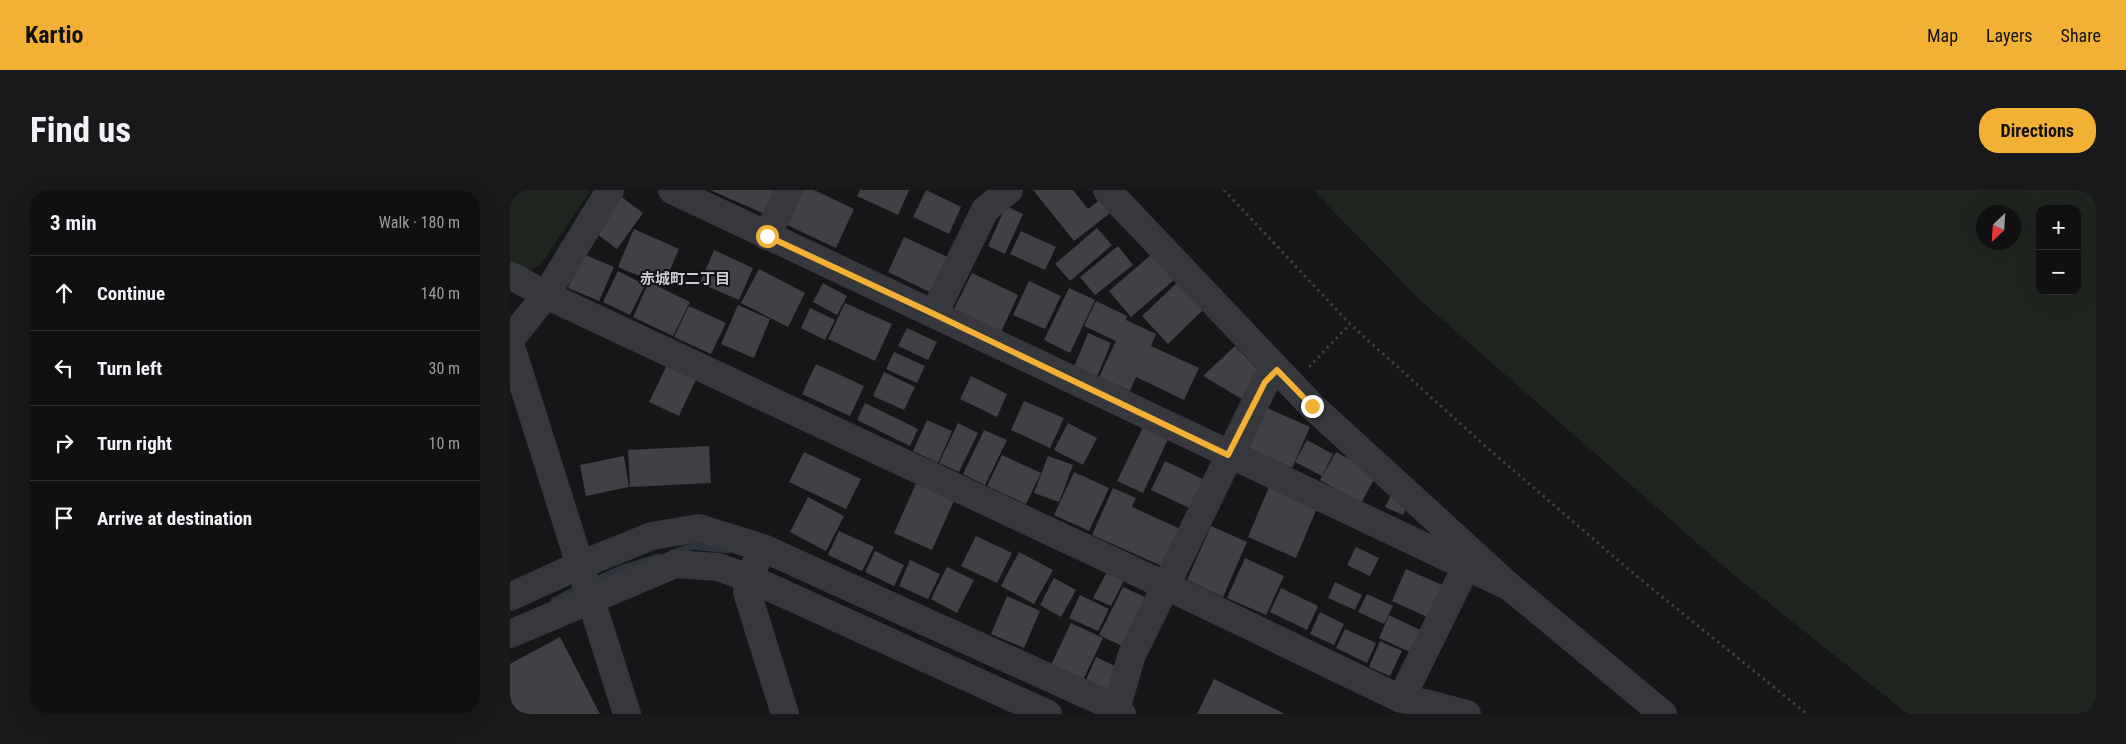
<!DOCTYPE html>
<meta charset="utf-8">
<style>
:root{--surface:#101012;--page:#19191b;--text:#f1f3f6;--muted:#9c9d9f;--line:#303032;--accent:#f2b134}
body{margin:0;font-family:"Roboto Condensed","Noto Sans JP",sans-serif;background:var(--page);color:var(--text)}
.controls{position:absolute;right:15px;top:15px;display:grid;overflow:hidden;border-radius:10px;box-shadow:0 5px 20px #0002}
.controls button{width:45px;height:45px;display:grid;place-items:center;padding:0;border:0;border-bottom:1px solid var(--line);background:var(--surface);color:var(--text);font:25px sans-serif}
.compass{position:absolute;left:1466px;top:15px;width:45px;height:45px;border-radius:50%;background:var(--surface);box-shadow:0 5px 20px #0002;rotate:205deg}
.stop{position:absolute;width:15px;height:15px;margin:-11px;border:4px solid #f2b134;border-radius:50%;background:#fff}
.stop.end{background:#f2b134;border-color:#fff;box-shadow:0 1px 5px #0008}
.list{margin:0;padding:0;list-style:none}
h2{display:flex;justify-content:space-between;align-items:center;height:65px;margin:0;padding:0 20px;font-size:21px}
h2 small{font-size:16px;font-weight:400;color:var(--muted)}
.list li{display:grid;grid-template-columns:32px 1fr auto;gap:15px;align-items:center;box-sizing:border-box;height:75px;padding:0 20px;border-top:1px solid var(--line)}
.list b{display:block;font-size:19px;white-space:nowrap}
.list em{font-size:16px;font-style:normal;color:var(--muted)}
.icon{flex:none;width:28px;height:28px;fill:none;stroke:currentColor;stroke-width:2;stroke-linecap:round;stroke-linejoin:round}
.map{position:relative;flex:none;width:1586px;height:524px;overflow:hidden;border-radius:20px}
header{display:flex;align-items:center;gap:30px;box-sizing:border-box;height:70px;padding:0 25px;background:var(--accent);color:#111}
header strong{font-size:24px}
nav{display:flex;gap:28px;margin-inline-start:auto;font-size:18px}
.intro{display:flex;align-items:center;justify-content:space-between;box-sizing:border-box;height:120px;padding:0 30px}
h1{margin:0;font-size:35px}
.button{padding:12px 22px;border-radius:20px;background:var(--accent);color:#111;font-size:18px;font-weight:700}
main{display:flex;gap:30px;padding:0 30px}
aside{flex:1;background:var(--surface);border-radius:20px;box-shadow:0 5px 20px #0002}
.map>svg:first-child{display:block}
</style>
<header>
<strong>Kartio</strong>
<nav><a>Map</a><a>Layers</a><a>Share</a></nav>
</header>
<div class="intro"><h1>Find us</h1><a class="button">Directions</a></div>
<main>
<aside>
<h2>3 min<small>Walk · 180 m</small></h2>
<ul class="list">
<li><svg class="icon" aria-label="ahead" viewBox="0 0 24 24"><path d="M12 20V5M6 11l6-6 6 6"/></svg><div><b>Continue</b></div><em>140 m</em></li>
<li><svg class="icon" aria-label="left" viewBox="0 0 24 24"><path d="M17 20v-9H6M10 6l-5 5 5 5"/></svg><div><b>Turn left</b></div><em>30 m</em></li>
<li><svg class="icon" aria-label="right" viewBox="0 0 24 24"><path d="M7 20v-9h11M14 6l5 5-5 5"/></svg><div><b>Turn right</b></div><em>10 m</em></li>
<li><svg class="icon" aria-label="arrive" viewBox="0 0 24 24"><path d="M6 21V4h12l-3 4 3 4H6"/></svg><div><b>Arrive at destination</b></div></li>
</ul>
</aside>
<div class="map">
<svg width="1586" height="524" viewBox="0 0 1586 524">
<rect width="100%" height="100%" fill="#161618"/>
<path fill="#1e261f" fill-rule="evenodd" d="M0,0h81l-49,73 -13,8 -19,-9z
M803,0h783v524h-188l-179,-143 -310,-272zM1530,19h37v82h-37zM1504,22v30h-30v-30z"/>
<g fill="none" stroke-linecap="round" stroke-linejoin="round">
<path stroke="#2c353c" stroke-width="7" d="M162,363l22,-7 33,4
M82,392l31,-14 36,-11
M44,411l26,-13"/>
</g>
<path fill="#404145" d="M200,0h70l-11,26z
M286,0h18l40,19 -18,39 -55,-26z
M350,0h49l-11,25 -41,-19z
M416,0l35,17 -12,27 -36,-17z
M523,0h40l15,19 15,-12 11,13 -40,31z
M109,5l24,18 -26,36 -24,-18z
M496,16l17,8 -18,40 -17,-8z
M587,38l15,17 -42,36 -15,-17z
M124,39l45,20 -16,37 -45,-19z
M511,41l35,16 -11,23 -35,-16z
M394,47l46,21 -16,36 -46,-22z
M608,56l15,19 -38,30 -15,-18z
M649,58l22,26 -50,43 -22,-26z
M204,60l39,18 -14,32 -39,-17z
M73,64l31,13 -15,34 -31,-13z
M249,79l46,24 -17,34 -47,-24z
M108,81l27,14 -15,30 -27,-13z
M462,83l46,22 -17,37 -47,-23z
M672,88l26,27 -40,39 -26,-28z
M519,91l32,15 -16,33 -32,-14z
M139,92l41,20 -17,34 -40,-19z
M313,93l24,13 -10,19 -24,-13z
M559,98l26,12 -25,53 -26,-13z
M586,111l31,15 -1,4 30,14 -5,12 48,22 -15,32 -48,-23 -6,14 -31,-14 17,-36 -32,-15z
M335,113l47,21 -17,37 -47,-22z
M228,115l32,14 -16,39 -33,-14z
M179,116l37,17 -15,31 -37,-17z
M300,118l25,12 -10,20 -24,-12z
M397,138l30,14 -9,18 -30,-14z
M578,143l23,10 -14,34 -23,-10z
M725,156l27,28 -17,27 -42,-25z
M384,162l31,14 -8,17 -31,-14z
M159,171l29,14 -19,41 -30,-14z
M306,174l48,22 -14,30 -48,-22z
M374,182l31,15 -11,23 -31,-14z
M461,186l36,18 -10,23 -37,-18z
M514,211l40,17 -14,30 -39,-18z
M355,213l53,26 -8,17 -53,-26z
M757,218l43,19 -18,41 -43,-20z
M417,230l25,11 -14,32 -25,-12z
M448,233l20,10 -19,39 -20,-9z
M558,233l29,15 -14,27 -29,-15z
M634,235l25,12 -26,56 -26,-12z
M474,240l23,10 -22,45 -22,-11z
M797,250l26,14 -11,22 -27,-14z
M199,256l2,37 -81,4 -2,-37z
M294,262l57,27 -15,30 -57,-27z
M826,262l41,22 -16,29 -41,-23z
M492,265l39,18 -15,31 -39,-18z
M114,266l5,31 -43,9 -6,-31z
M538,266l25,9 -14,37 -25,-9z
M655,271l44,21 -13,29 -45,-21z
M564,282l35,16 -20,43 -35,-16z
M409,287l38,17 -25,56 -38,-17z
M759,297l48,21 -21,50 -48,-21z
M603,298l23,10 -4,9 51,23 -17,38 -74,-33z
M883,302l17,8 -7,15 -18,-8z
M298,307l36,19 -18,35 -36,-19z
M701,336l36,16 -24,55 -36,-17z
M329,341l35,16 -12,24 -34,-16z
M466,346l36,17 -15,30 -36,-17z
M846,357l23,11 -9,18 -23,-11z
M365,361l29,14 -10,21 -29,-14z
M509,362l34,18 -19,34 -33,-18z
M735,368l39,18 -18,39 -39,-17z
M400,370l30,14 -12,25 -29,-13z
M437,377l27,13 -17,33 -26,-14z
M896,379l36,16 -15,32 -35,-16z
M598,380l17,8 -14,28 -18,-8z
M544,388l22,12 -15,27 -21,-12z
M825,392l27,13 -7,15 -27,-12z
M613,397l24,11 -25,48 -23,-11z
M771,398l37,18 -11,24 -37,-18z
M857,404l26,12 -9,18 -26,-12z
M570,405l29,14 -11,22 -29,-13z
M497,406l33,15 -16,37 -33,-14z
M810,422l24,12 -10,21 -24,-11z
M879,425l31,15 -10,22 -31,-14z
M561,433l32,15 -20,42 -32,-15z
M835,439l31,14 -9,20 -31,-15z
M50,447l40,77h-85l-5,-13v-37z
M870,451l22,10 -12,25 -21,-9z
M586,467l21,10 -10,23 -21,-10z
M704,489l71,35h-88z"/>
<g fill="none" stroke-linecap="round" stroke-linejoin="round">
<path stroke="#3d3f44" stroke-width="3" stroke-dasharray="2.5 4" stroke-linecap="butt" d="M714,0l126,134 134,121 150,129 173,140
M799,177l41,-43"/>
<path stroke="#37383d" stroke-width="28" d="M162,0l838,397
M597,0l205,216 198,181 153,127
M257,46l22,-46
M0,85l36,20 633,297 222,107 24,4 42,11
M424,124l51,-104 24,-20
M0,150l36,-45 64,-105
M0,153l117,371
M246,373l-7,15 -2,14 38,122
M0,407l70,-32 72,-29 47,-8 64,20 353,160 6,6
M0,444l165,-70 43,3 31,11 299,136
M891,509l66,-134
M605,524l16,-57 134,-274 12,-13"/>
</g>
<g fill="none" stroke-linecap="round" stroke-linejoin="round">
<path stroke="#f2b134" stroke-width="6" d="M257,46l167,78 294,141 37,-73 12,-12 35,36"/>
</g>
<g text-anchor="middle" stroke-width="4" stroke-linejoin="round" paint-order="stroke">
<g font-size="15" font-weight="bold" fill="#c9ccd4" stroke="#111113">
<text x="175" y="94">赤城町二丁目</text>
</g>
</g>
</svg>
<div class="controls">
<button>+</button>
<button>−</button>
</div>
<svg class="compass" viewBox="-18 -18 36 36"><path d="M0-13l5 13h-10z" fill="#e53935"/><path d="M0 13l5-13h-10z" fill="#9c9d9f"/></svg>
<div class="stop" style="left:257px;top:46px"></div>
<div class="stop end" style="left:802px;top:216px"></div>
</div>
</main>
